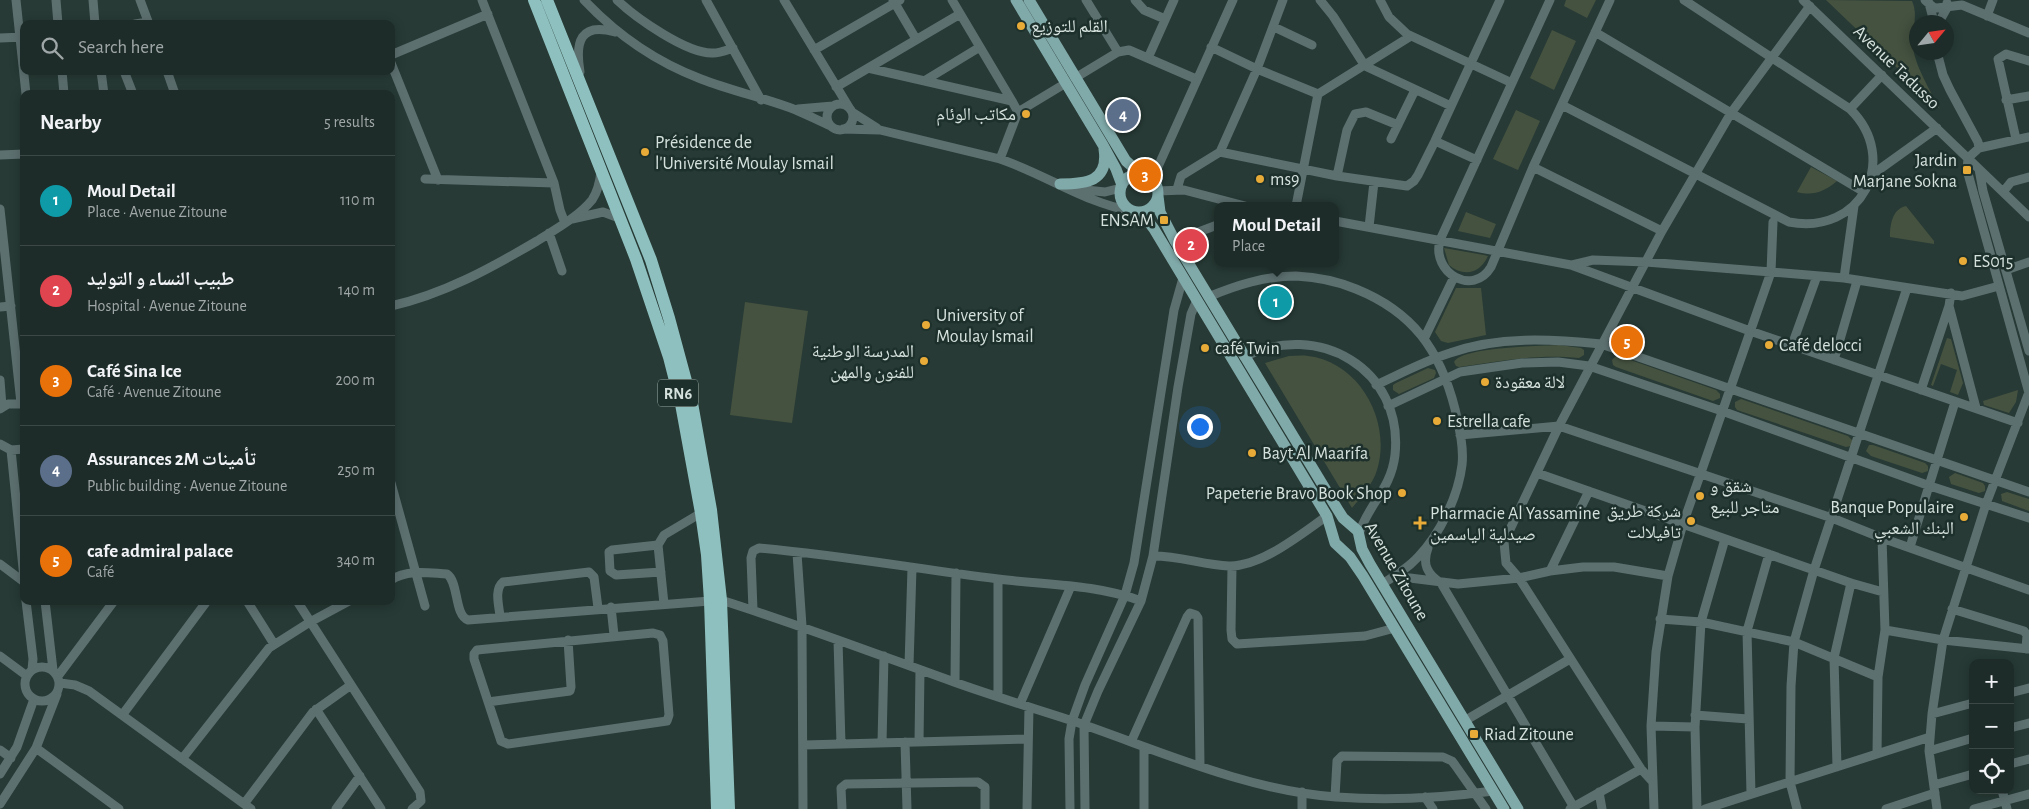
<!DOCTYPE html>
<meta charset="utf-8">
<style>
:root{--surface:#1d2c28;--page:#253430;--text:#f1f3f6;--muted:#a0a7a8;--line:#3b4845;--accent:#8c9099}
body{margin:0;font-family:"Alegreya Sans","Noto Naskh Arabic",sans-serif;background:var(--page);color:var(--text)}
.controls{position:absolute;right:15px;bottom:15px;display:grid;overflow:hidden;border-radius:10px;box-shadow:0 2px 12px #0003}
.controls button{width:45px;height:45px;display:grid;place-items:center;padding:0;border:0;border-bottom:1px solid var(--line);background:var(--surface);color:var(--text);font:25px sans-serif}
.compass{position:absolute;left:1909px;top:15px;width:45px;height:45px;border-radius:50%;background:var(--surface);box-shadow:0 2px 12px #0003;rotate:61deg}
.you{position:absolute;left:1199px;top:426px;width:18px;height:18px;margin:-12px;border:4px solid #fff;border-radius:50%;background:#1a73e8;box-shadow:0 0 0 8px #1a73e833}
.badge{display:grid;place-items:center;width:32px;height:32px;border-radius:50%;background:var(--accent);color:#fff;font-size:16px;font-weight:700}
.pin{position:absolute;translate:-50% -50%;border:2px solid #fff;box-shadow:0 1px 5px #0006}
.popup{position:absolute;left:1214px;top:202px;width:125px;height:65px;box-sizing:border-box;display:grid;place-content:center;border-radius:10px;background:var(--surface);filter:drop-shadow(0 1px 4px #0005);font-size:16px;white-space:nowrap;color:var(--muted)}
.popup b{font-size:19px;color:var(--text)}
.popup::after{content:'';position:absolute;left:50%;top:100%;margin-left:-10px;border:10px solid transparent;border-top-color:var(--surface)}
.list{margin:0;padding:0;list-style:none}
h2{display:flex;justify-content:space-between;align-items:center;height:65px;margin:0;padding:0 20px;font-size:21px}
h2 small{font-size:16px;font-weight:400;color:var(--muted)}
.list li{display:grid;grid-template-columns:32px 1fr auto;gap:15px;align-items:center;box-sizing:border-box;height:90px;padding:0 20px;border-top:1px solid var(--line)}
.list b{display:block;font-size:19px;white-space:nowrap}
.list p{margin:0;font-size:16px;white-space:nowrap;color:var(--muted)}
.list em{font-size:16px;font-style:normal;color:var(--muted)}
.icon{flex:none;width:28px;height:28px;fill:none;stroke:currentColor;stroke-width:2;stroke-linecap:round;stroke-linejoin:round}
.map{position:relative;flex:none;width:2029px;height:809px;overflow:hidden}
.search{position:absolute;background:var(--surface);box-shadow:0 2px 12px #0003;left:20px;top:20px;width:375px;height:55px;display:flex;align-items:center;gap:12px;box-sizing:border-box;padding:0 18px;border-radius:10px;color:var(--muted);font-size:19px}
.panel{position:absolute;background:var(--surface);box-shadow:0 2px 12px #0003;left:20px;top:90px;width:375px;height:515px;border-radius:10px}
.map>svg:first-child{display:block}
</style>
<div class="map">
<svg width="2029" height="809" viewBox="0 0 2029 809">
<rect width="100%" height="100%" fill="#273a35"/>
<path fill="#455240" d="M1566,0h30l-9,18 -23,-12z
M1826,0l86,1c7,15 -1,30 1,46 2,19 18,45 27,62z
M1552,30l24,11 -22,49 -24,-12z
M1516,110l24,11 -22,49 -25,-11z
M1811,167l26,14c-13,11 -24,15 -40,11z
M1906,206l28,35v3l-44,-7c0,-12 2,-28 16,-31z
M1466,212l30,12 -6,14 -32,-7z
M1444,248l40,7 4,1c-8,18 -25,21 -39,9z
M1456,288h25l5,47 -38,8 -7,-2 -6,-9z
M745,302l63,9 -16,112 -62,-8z
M1947,338l4,1 12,44 -5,12 -8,-3 7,-22 -16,-6 -8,22 -2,-1z
M1559,345l22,3 3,2v5l-5,3c-43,-4 -78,3 -120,9l-3,-1 -2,-4c7,-15 87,-16 105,-17z
M1289,356c6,0 13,-1 19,0 52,6 84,66 69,114 -4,14 -16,27 -25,38l-87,-145z
M1619,356l97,34 4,4v4l-7,3 -97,-34 -3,-2 -1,-5 4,-4z
M1428,368l7,2 1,3 -2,5 -35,16 -6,-4v-5l3,-2z
M2018,390l-2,12 -7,11 -25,-8 -1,-4z
M1741,399l107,37 5,5 -2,5 -5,1 -109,-37 -2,-3v-5z
M1869,445h4l52,18 3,3v5l-6,2 -51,-17 -5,-5z
M1955,473l28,10 2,3v5l-6,2 -28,-9 -2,-7z
M2007,492l22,7v12l-27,-10 -1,-7z"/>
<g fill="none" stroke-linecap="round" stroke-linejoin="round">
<path stroke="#5d7070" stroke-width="9" d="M16,0l10,94
M56,0l2,24
M93,0l2,24
M140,0l9,24
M482,0l72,183 6,27 5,13
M584,0c33,35 72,62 117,79 31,12 64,19 95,31 12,5 23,11 35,16
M617,0c19,18 70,54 96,53 7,0 14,-3 20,-5
M706,0l55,100
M784,0l66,109
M893,0l23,39
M952,0l60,101
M1086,0l32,52 11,-2 67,29
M1135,0l9,10 21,9
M1320,0l13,16 32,50 86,40
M1380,0l9,17 18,17 105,49
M1550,0l-110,240c-9,33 33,57 51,27l42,-100 77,-167
M1803,0l226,217
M1925,0l8,7 4,1 25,-3 67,28
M1929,3l5,19
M1987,16l6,-16
M1939,22l9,-16 -1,-3
M135,24l13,-2
M1274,27l38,18
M1595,32l269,160
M0,38l24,-1
M1211,47l46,22 61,25
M814,50l86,-50
M1937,52l6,23 7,15 28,52 1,6
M391,55l97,-41
M1148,58l26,-58
M391,63l47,117
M868,68l144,33 6,11
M62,71l2,23
M101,71l3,23
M124,71l9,23
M167,71l8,23
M580,72c-5,-30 0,-50 35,-40
M1075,78l43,-26
M924,81l56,-34
M836,87l124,-73
M2006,100l23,-4
M827 117a13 13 0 1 1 26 0a13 13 0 1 1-26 0Z
M1562,105l227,117c72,14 112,-63 61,-113l-166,-109
M798,109l35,-3
M1850,109l32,-34
M852,112l25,16
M843,129l37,1 120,29c45,15 85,44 132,52
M2029,137l-50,11 -11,10 -1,12 62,223
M1391,139l24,-49
M2016,139l-18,-80 8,-5 23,7
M1435,141l42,19
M1220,152l117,24 70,10 7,-5 4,-6 17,-34 65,-141
M0,155l24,-1
M1000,159l18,-47 48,-29
M1533,167l129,64
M1979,169l4,22 46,160
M1873,174l64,-46
M1337,176l10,-46 8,-16 11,-2 32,13
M425,179l129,4
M1152,180l81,-180
M1076,189l29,3 16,-4
M1177,189l4,-13 39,-24 37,-83 26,-69
M1158,191l26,-1 61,16
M2003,192l8,-10 18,-5
M1296,206l22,-112 93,-58
M0,209l21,194
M572,219l31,-7 16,6
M1335,221l236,44 179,66 268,92
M1369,227l5,-45
M549,233l13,38
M1175,241l42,-16
M1572,265l21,-5 53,2 125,10 73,6 118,18 37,-10
M2006,270l23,-8
M1844,278l10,-72
M1951,293l-2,13 27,102
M1208,297c29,-12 57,-21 88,-21 20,1 41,5 60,13 57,23 84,61 99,120 4,18 9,38 7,56 -4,32 -22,69 -44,92 -10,11 -23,19 -36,27
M391,306c53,-12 100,-38 146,-65 19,-12 41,-24 55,-41 6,-9 8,-18 9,-29
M0,307l11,-1
M1424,339l30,-62
M1792,345l25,-69
M1244,357c74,-37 160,12 151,98 -4,35 -27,49 -36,79
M1834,360l23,-79
M0,380l2,26
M1376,385c24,-11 48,-24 74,-32 48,-17 101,-14 151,-9l428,148
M1921,390l28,-84
M1388,406l72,-34 62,-9 36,-1 31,4 133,45 208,75 99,32
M0,409l8,-5h16
M1460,435l99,-9 273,92 50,20 147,52
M0,444l11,6 13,-1
M11,450l13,128
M1537,473l314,110 32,9
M391,483l34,123
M658,545l-46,5 -3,2 1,19 6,4 45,-3
M1910,547l45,-145
M1428,548c-6,16 -1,26 13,35l134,226
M797,553l5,73 1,183
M1153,556c28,0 50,9 76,10 32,1 72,-32 98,-50
M0,564l24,18
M1232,566l-1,64 1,9 5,5 128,-8 30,-8
M1550,571l39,-80
M1394,576l64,8 61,-6 31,-7 33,-4h31l54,9
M998,579v118
M391,580c17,-11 37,-7 56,-6 12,8 7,41 21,46l242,-19
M721,600c79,25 155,54 233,82 39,14 79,26 119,39 85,29 172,69 263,76 52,4 106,1 157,-6
M26,601l7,58 -1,11
M45,601l8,69
M247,601l27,43
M297,601l123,191 1,9 -9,8
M664,604l-6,-59 6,-10 37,-22
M611,607l3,28
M1952,609l72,22 3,4 -1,14
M753,610l-2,-52 2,-7 6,-3c80,7 159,21 239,31 47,6 98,5 143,22
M500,616c-1,-10 -6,-27 3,-34l86,-10 5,5 4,31
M1660,619l41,3 93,20 84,35
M1885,630l58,10 86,9
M653,633l7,2 3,6 6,74 -2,6 -159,23 -7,-3 -27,-82v-5l3,-4z
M838,640l3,104
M0,656l27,20
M909,665l3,-97
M25 684a17 17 0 1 1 34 0a17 17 0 1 1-34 0Z
M58,676l56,-75
M955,682l1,-109
M60,683l15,2 14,6 162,118
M2010,693l19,-5
M488,702l82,-11 1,-4 -3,-47
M1020,704l51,-118
M316,709l65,100
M123,714l84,-113
M1932,714l41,-11
M1695,715l53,4
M1466,720l104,-61
M1651,726l44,1
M2010,728l19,-5
M905,742l2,67
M919,742l1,-72
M1131,742l56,-125 3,-4 6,2 2,3 2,148
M882,743l2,-87
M804,745l223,-6
M1144,747v62
M36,748l83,61
M0,750l11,8
M1929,751l44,-13
M1877,754l1,-77 7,-47 -3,-92
M182,759l87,-111 41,-26 39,-21
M2010,764l19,-5
M1837,767l-3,-109 17,-75
M0,774l17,-27 17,-48
M1652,781l-11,-12 -122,-191 -13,-15 -2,-21 55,-116 103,-195 69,-118 79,-107
M1934,785l39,-11
M2002,790l5,19
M1302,792v17
M1599,792l3,17
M1751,794l-4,-163 22,-77
M1335,797l2,-36 5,-5 101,1 9,4 3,4 31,44
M1425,797l8,12
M0,804l36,-56 21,-54
M244,804l69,-92 38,-27
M336,809l24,-33
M842,809l-1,-21 5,-4 132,-2 7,5v22
M1027,809l2,-102
M1070,809l-1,-70 3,-18 13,-36 40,-90 9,-32 40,-253 9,-32
M1085,809l-1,-84 14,-34 43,-90 12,-45 25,-169 13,-73 6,-14
M1570,809l71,-40
M1654,809l-3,-83 5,-74 12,-76 15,-52 88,-252 2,-50
M1697,809l-2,-82 6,-105 24,-83
M1705,809l225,-72
M1797,809l-7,-27 1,-96 3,-44 20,-72 93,-282
M1886,809l49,-16
M1937,809l-8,-58 3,-37 11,-74 43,-136 43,-112
M1974,809l55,-15"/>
<path stroke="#80a9a9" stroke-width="11" d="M1016,0l87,145 13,24 6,16
M1029,0l97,161 16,14
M1120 193a19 19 0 1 1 38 0a19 19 0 1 1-38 0Z
M1060,184c26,0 49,-2 44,-35
M1158,196l2,16 15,29 163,269 5,8 15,13 4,18 8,15 148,245
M1137,212l11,9 6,8 173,287 8,27 15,14 13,19 141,233"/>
<path stroke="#8ec0bf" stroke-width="12" d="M534,0l102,259 33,98 12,47 20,109 6,42 3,46 7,208
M547,0l104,260 18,58 23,85 19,107 10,90 8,209"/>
</g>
<g fill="#e9ab38" stroke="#1d302b" stroke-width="2">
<circle cx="1021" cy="26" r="5"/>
<circle cx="1026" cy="114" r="5"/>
<circle cx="645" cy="152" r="5"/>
<rect x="1962" y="165" width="10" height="10" rx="2.5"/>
<circle cx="1260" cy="179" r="5"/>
<rect x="1159" y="215" width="10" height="10" rx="2.5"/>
<circle cx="1963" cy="261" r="5"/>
<circle cx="926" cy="325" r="5"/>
<circle cx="1769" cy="345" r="5"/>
<circle cx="1205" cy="348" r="5"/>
<circle cx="924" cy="361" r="5"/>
<circle cx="1485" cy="382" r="5"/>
<circle cx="1437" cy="421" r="5"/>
<circle cx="1252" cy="453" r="5"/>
<circle cx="1402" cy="493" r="5"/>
<circle cx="1700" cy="496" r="5"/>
<circle cx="1964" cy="517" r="5"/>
<circle cx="1691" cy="521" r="5"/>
<path d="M1417.5 515.5h5v5h5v5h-5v5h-5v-5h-5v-5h5z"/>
<rect x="1469" y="729" width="10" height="10" rx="2.5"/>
</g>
<g text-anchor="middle" stroke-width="5" stroke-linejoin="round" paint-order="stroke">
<rect fill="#1d302b" stroke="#9eaca8" stroke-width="1" x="658" y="379.5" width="40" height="27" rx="4"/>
<g font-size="16" font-weight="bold" fill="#d5e1dd">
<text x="678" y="399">RN6</text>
</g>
<g font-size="18" fill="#d5e1dd" stroke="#1d302b" text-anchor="start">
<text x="1031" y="32">القلم للتوزيع</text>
<text x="1016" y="120" text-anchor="end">مكاتب الوئام</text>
<text x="655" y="148">Présidence de<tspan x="655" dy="21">l'Université Moulay Ismail</tspan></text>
<text x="1957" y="166" text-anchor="end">Jardin<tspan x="1957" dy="21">Marjane Sokna</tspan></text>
<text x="1270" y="185">ms9</text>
<text x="1154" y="226" text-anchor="end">ENSAM</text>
<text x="1973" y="267">ES015</text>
<text x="936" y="321">University of<tspan x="936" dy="21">Moulay Ismail</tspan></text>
<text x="1779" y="351">Café delocci</text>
<text x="1215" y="354">café Twin</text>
<text x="914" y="357" text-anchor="end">المدرسة الوطنية<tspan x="914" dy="21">للفنون والمهن</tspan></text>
<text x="1495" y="388">لالة معقودة</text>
<text x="1447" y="427">Estrella cafe</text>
<text x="1262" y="459">Bayt Al Maarifa</text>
<text x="1710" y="492">شقق و<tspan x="1710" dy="21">متاجر للبيع</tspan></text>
<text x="1392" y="499" text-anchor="end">Papeterie Bravo Book Shop</text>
<text x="1954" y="513" text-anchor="end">Banque Populaire<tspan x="1954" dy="21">البنك الشعبي</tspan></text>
<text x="1681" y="517" text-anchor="end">شركة طريق<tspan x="1681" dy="21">تافيلالت</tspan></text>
<text x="1430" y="519">Pharmacie Al Yassamine<tspan x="1430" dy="21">صيدلية الياسمين</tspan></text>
<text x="1484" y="740">Riad Zitoune</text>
</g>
<g font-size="18" fill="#d5e1dd" stroke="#1d302b">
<text transform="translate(1897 67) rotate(44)" y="6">Avenue Tadusso</text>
<text transform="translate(1397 571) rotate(60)" y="6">Avenue Zitoune</text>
</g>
</g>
</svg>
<div class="controls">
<button>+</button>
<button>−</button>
<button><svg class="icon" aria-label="locate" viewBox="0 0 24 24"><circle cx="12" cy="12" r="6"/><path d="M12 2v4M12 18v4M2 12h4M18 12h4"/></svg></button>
</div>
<svg class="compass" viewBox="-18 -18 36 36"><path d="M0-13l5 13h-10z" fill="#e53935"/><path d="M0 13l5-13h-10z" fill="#a0a7a8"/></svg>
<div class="you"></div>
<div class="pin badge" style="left:1276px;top:302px;background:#0f9aa8">1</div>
<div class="popup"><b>Moul Detail</b>Place</div>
<div class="pin badge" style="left:1191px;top:245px;background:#e0444e">2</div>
<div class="pin badge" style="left:1145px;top:175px;background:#e8710a">3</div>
<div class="pin badge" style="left:1123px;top:115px;background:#5c6f8a">4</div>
<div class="pin badge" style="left:1627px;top:342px;background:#e8710a">5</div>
<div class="search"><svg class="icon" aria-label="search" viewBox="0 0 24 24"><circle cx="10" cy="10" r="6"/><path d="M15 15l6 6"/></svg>Search here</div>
<section class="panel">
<h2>Nearby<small>5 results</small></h2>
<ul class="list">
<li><span class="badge" style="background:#0f9aa8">1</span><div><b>Moul Detail</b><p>Place · Avenue Zitoune</p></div><em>110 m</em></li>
<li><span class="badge" style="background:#e0444e">2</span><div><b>طبيب النساء و التوليد</b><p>Hospital · Avenue Zitoune</p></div><em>140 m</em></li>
<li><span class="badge" style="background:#e8710a">3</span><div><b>Café Sina Ice</b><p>Café · Avenue Zitoune</p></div><em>200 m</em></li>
<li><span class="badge" style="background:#5c6f8a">4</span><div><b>Assurances 2M تأمينات</b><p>Public building · Avenue Zitoune</p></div><em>250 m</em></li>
<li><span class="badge" style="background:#e8710a">5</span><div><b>cafe admiral palace</b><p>Café</p></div><em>340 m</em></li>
</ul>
</section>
</div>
